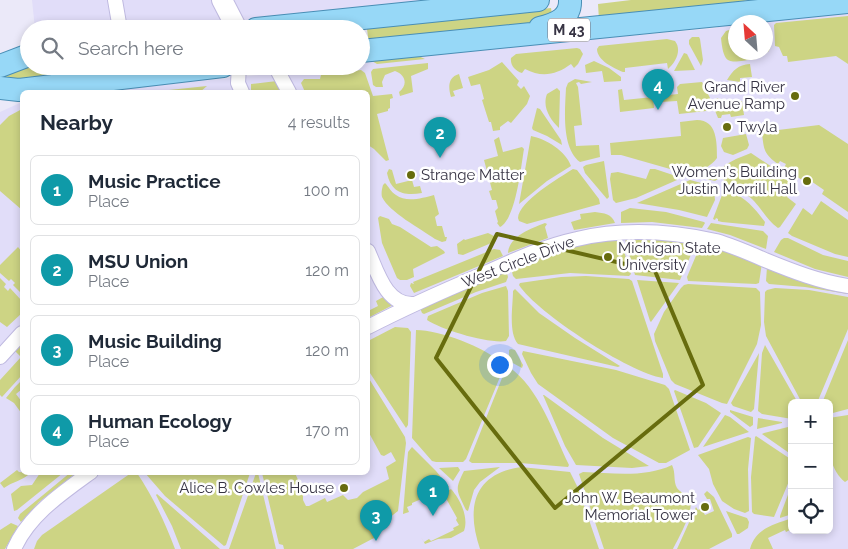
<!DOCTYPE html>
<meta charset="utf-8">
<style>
:root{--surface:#fff;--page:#f6f6f7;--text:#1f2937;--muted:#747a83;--line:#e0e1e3;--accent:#7c3aed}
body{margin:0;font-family:Raleway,sans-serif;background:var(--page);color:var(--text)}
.controls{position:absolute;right:15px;bottom:15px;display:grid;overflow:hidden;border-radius:8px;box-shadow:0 2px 8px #0003}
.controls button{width:45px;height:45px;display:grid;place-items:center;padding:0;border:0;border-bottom:1px solid var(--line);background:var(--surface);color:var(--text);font:25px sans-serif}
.compass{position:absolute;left:728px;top:15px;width:45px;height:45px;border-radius:50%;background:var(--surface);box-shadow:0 2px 8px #0003;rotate:334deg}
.you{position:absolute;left:499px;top:364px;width:18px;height:18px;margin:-12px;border:4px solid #fff;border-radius:50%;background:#1a73e8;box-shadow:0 0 0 8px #1a73e833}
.badge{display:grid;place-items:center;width:32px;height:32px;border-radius:50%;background:var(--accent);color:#fff;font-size:16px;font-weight:700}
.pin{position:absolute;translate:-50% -41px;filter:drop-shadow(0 1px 2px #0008)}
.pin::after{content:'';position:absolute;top:26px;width:18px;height:15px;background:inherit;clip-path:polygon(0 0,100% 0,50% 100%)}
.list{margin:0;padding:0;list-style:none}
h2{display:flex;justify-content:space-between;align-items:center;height:65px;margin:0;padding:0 20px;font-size:21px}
h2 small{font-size:16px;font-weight:400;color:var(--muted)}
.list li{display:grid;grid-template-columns:32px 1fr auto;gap:15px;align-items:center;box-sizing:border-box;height:70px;margin:0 10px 10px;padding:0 10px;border:1px solid var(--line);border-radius:8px}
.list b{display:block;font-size:19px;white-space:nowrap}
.list p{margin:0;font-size:16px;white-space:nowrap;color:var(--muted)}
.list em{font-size:16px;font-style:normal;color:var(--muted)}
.icon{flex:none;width:28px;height:28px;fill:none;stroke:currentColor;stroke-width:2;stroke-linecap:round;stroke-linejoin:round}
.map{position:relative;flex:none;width:848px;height:549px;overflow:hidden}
.search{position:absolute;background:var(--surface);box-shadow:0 2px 8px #0003;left:20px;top:20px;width:350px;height:55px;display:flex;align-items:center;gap:12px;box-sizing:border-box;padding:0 18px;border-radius:28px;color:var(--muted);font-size:19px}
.panel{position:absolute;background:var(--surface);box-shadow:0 2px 8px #0003;left:20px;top:90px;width:350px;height:385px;border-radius:8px}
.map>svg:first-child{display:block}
</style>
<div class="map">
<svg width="848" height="549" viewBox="0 0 848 549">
<rect width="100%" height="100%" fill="#ebe9f9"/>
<path fill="#e1ddf9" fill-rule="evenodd" d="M32,0h482l-283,29h-196z
M848,9v540h-848v-437l22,-10v370h346v-380h-301l55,-8 31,2 143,-15 5,-5h60v-7l245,-26 24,3 87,-8 3,-5zM736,22h30v30h-30zM792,403h37v127h-37z"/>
<path fill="#cdd484" d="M631,0h117l-34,8 -115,12 -1,-16z
M551,8l2,12 -7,1 -177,23 -2,-15z
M848,16v48l-12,-8 -48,6 -1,-6h-4l-4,-9 -4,-1 -1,-21 2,-2z
M767,24c5,6 6,21 1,28l-10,2 -2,5c-26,3 -32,9 -35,-21l5,-7 9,-3 1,24h30v-27z
M692,37h7l1,2 3,21 -2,6 -12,-22v-4z
M667,39l8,2c7,9 1,21 -7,28l-1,-6 -42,5v4h-2c-10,-4 -26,-12 -26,-23l2,-3z
M577,48l3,1 3,5 -5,10 -4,4 -3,-4c-15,11 -29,14 -46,5l-3,4c-7,-2 -12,-8 -11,-15l5,-4z
M684,53l3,1 8,16 -21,1z
M414,54l11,5 -48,5 -5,-3z
M594,61l15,7 12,9v4l-17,1 -2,-11 -16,2 -1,-8z
M502,62l17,19 -2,4 4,4 3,-3 6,10 -3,8 -16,19 -3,-2 -8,6v3l-7,1 -2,-9h-2l-7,-22 2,-1 -4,-15 -9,2 -3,-9 21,-7z
M428,63v6l-17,7 2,16 -13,4 -1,-4c9,-7 7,-17 -4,-21l-10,4 -3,7 1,5h-7l-3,-2 -2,-13 2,-3z
M750,64l2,13 -12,1v4l-13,-2c6,-10 11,-15 23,-16z
M29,66h58l1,3 -63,12 -25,-2v-6z
M361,70l4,3 8,23 19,-2 1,4 -3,1v9l-2,1v2l-11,3 12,46 -3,1 -12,-12 -6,-4v-53h-63l-4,-9 3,-4h16l1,-4z
M459,74l4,14 -10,3 2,5 -4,1c-3,-10 -3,-20 8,-23z
M575,79l17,3 -11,2 -2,-2 -3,1 2,4 4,38 -8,1 2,20 23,-1 1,12 -20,5c-19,-14 -15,-53 -14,-74l2,-5z
M277,81l8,11h-34v-8z
M702,82l8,16v8l-4,5 -27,3 -2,-13 -17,1 -1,-6 19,-2 -1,-7 3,-3z
M207,86l-7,6h-50z
M557,88l3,3 -1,37c-9,-9 -17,-21 -12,-34z
M622,89l2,11 29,-3 1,11 -34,4 -2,-22z
M717,98l7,4 18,-1 2,14 -13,2 -1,-3 -8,1 -1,3h-3l-4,-10z
M537,108l3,1 21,31 1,5 -15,-9 -14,-6 -1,-2z
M22,109v101l-22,-19v-66l9,-9z
M697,120c20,0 20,22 20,38 -6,9 -23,17 -33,15l-63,-18h-10l-1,-12 71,-7 -1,-14z
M819,125l29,19v68l-26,-18 2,-4 -19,-13 -3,3 -18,-12 2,-4 -6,-3 -2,3c-14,-10 -14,-14 -16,-30l8,-1v-2z
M746,134l3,11 -2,4 -14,6 -9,-3 -3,-6 2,-8z
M531,136c15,3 35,15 40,30l-24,15 -28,23z
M499,137l4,15 19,-5 2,2c-3,17 -8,70 -24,78l-3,-4 1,-1 -3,-11 3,-3 -2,-8h-4l-3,-9 3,-1 -8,-30 14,-4 -4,-16z
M751,153l24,16 -2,2 5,5 2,-4 16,12 -9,13 9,7 -16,23 -2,1c-13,-9 -18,-24 -31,-33 -6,-5 -19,-6 -23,-14 -2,-5 -2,-11 1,-16l11,-6z
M604,161l5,36 -2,2 -22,-26 -2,-6 3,-2z
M714,168l3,2 1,9 -3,2 -17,-4z
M389,169l3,1 4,14 16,-4 2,7 6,-1 2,7c-18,3 -31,0 -35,-20z
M573,169l4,1 22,29 1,5 -73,20 -8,-3 -1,-3c1,-17 41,-40 55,-49z
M650,169h5l21,7 1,4 -41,18 -20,5 -3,-3 -3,-21 1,-6 7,-1 28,7z
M690,180l19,5 5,6 1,9 -8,17 -28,-7 -42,-7z
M385,183c4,4 6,9 11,12 10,8 27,3 38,0l5,19 -4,3 2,9h5l3,11h2l-1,4 -4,1 -7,-3c-14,-10 -46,-27 -53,-42 -1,-4 0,-8 1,-12z
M730,192c16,5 25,17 35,30l-1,4 -42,-4 -4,-1v-2l-2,-1 -1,2 -2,-1 9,-24z
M821,201l27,19v37l-13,-3 -43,-18 -4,-3 15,-25 9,7z
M630,208l36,4 38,10 1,1 -3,5 -50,-6 -31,1v-11z
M595,212c9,1 17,2 20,11l-41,7 -3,-8 10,-3 -1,-5z
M380,216l9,3 3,5 8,3 31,20 6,-1 7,5 1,2 -32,16 1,8 -7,3h-7l-3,-2 -15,-35 -4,-25z
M545,223l2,1 -2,3 3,11 -40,15c1,-17 24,-25 37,-30z
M711,223l52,8 5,5 -2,13 -36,-14 -23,-6z
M488,233l8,4v4l-33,14 -5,-1 -1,-10 7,-5 1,1z
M635,237l61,6 -16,37 -45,-5 -10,-36z
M620,238l11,36 -2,2 -59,-3 -54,6 -3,-3 -2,-8 36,-15 36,-10z
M784,238h4l35,17 25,6v16l-33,-8 -41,-17 7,-12z
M701,244l12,3 49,16 -3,20 -3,1 -68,-3 -1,-4z
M18,247l4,5v40h-2l-7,-7 2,-2 -4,-4 -2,2 -9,-8v-8z
M494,249l6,1 3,6 -89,37 -4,-7 1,-3 3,1 -1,-2z
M767,267l81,25v2l-43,-7 -36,-3 -3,-3z
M506,270l2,7 -2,5 -30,10 -52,22 -2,-1 -2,-5z
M586,276l43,3 3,2 31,93v4c-33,-5 -126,-65 -144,-93l1,-2 41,-6z
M0,278l6,6 -2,3 4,4 2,-3 12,13v12l-15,14 -7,-5z
M637,280l42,3 -28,39 -1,-1z
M688,284l68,4 4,4 1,33 -4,19 -30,60 -5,-1 -47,-19 -4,-4 -16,-39 -1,-7 10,-22 17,-24 3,-3z
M506,286l2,5 1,45 -3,5c-17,3 -64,-11 -79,-21l1,-4 54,-23z
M775,288l34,2 39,7v32l-31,74h-15l-36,-67 -2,-14 1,-30 2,-2z
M515,289l24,24 36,25 45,28 -2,1 -100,-23c-10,-12 -5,-38 -5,-53z
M385,296l7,9 -1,1 -23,12v-7l10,-5 -2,-5z
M395,327l13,1 3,4 -3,93 -2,3 -38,-58v-29z
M416,330c24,0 68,17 86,33l-2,14 -34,82 -3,3h-27l-4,-1 -20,-23z
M22,339v36l-20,22 -2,-2v-15l21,-23 -6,-6 -1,-3z
M848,340v69l-19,5v-11h-7z
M765,345l33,58h-6v16l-30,-5 -4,-3 4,-58z
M511,349l4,1 8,15 -1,3 -13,-7v-11z
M523,351l93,19 49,15 4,4 21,61 -24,13h-7l-46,-25 -75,-54 -7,-11 -9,-19z
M759,353l-5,56 -3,3 -18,-6 -2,-3z
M509,367c30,21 44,65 60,98l-1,2 -48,-4h-48l-3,-2 37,-93z
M368,377l37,60 1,6 -8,68 -18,14 -6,13 -21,11h-69l-1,-4 -4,-1 -17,-71h33l8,18v9l3,6h3l16,-8 2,4 16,-7 5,5 9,-2 6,-6 26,-13 -3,-12 10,-6 -5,-9 -7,4 -3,-1 -13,-24z
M22,380v9l-6,5 6,8v12l-8,-11 -8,-5 9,-11z
M675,390l31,13 15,10 -23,34 -4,1 -20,-57z
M543,395h1l59,43 46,28 -17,2 -56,-3 -11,-19z
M730,410l23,7v8l-3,2 -20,-15z
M725,415l5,2 19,15 -46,15z
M848,415v65l-3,2c-19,-16 -16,-41 -16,-64z
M758,418l24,4v1l-25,6z
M792,426v29l-30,-21 2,-1z
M756,436l36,24v14l-18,43 -20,-3 -2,-2 -1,-35 4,-40z
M748,437l3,1 -3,31 1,42 -4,2 -11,-4 -12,-8 -9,-17 -4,-15 -11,-14z
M412,447l24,24 13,16 -37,16v2l-5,2 2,5 -6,2 5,-62z
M672,465c4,8 1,16 5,23 3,4 11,8 13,13 4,10 -12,38 -17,48h-69l-25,-75 4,-2c29,1 62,6 89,-7z
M458,467l2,3 -7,11 -14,-13z
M500,467l-20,15 -6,8 -6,21 -2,-1c-9,-20 -12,-19 -2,-39z
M521,467l49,5 8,16 21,61h-119c-14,-41 -7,-75 41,-82z
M17,470l2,2 11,1c-6,7 -18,9 -26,15l-4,-5z
M71,472l5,1 -37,29 -18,20 -3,-4 2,-4z
M40,473h23l-46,37 -3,1 -3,-17 10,-8 11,-1z
M131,473h6c16,24 28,49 38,76h-141l3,-8 5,-6z
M145,473h105l-24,72 -2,1 -59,-50z
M256,473h2l18,76h-47z
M792,484v30l-12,4v-2z
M451,489c9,10 18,28 13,42l-13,7 -13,1 -13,5 -4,-7 3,5 5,-3 2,2 23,-11 -1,-2 6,-3 -3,-5 1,-2 -14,-25z
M707,491l7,6 18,37v3l-23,12h-32l19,-42 2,3 3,-2 4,7 9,-4 -4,-12h-3l-3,-5z
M157,494l63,55h-39l-9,-23 -16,-31z
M726,511l21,7 2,4 -1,6 -9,6h-2z
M792,518v11l-6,3 -1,-2 -17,8 5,11h-23c6,-21 23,-24 42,-31z
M11,523l7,3 -13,23h-5v-19z"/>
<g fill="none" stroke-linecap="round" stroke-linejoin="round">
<g stroke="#bfb9e0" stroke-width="16">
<path id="street" d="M115,0l5,29
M239,66l-1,17 4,9
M275,66l14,26
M368,251c9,20 18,55 46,53
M368,327c37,-19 75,-36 113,-52 31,-14 63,-29 96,-36 46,-11 93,-8 139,2 17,5 33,12 49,19 27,11 55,22 83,26
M0,357l22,-24
M14,549c15,-34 48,-56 77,-77"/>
</g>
<g stroke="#bfb9e0" stroke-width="22">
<path id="secondary" d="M222,0l15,29"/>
</g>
<g stroke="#498eb5" stroke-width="24">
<path id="primary" d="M540,28c16,-4 31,-10 30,-28
M256,29l282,-29
M361,51l487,-49
M0,66l29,-11
M0,88l19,2 204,-24"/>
</g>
<use href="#street" stroke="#fff" stroke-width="14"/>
<use href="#secondary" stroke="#fff" stroke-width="20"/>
<use href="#primary" stroke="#97d8f7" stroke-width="22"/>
</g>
<path fill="none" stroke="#676c0e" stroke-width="4" stroke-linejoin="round" d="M497,234l158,37 48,114 -148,123 -119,-150z"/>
<g fill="#676c0e" stroke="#fff" stroke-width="2">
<circle cx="795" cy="96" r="5"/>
<circle cx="727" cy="127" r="5"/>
<circle cx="411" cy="175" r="5"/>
<circle cx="807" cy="181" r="5"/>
<circle cx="608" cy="257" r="5"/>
<circle cx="344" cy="488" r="5"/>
<circle cx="705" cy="507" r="5"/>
</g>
<g text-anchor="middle" stroke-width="5" stroke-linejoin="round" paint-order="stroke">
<rect fill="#fff" stroke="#73717c" stroke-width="1" x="548" y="18.5" width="42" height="23" rx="4"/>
<g font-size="14" font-weight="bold" fill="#373444">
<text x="569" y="35">M 43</text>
</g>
<g font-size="15" fill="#373444" stroke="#fff" text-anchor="end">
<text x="785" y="92">Grand River<tspan x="785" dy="17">Avenue Ramp</tspan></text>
<text x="737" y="132" text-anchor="start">Twyla</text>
<text x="797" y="177">Women's Building<tspan x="797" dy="17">Justin Morrill Hall</tspan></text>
<text x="421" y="180" text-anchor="start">Strange Matter</text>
<text x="618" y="253" text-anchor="start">Michigan State<tspan x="618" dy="17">University</tspan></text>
<text x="334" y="493">Alice B. Cowles House</text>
<text x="695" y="503">John W. Beaumont<tspan x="695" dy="17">Memorial Tower</tspan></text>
</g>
<g font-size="15" fill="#373444" stroke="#fff">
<text transform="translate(518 262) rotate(-21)" y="5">West Circle Drive</text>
</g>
</g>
</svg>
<div class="controls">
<button>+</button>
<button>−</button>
<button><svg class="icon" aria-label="locate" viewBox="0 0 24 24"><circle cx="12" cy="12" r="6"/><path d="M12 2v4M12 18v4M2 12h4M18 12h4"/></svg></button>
</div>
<svg class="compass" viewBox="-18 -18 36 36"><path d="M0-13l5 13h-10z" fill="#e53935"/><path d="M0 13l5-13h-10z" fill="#747a83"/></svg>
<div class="you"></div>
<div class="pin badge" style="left:433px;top:516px;background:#0f9aa8">1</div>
<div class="pin badge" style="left:440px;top:158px;background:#0f9aa8">2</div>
<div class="pin badge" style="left:376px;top:541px;background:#0f9aa8">3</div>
<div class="pin badge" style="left:658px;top:110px;background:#0f9aa8">4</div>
<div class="search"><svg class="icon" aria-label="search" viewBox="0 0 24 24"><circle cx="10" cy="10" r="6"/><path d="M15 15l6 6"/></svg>Search here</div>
<section class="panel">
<h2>Nearby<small>4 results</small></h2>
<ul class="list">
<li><span class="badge" style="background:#0f9aa8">1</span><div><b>Music Practice</b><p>Place</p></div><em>100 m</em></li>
<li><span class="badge" style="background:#0f9aa8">2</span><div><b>MSU Union</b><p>Place</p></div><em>120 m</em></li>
<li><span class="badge" style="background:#0f9aa8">3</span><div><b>Music Building</b><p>Place</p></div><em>120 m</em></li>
<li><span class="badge" style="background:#0f9aa8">4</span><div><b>Human Ecology</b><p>Place</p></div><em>170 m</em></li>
</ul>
</section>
</div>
